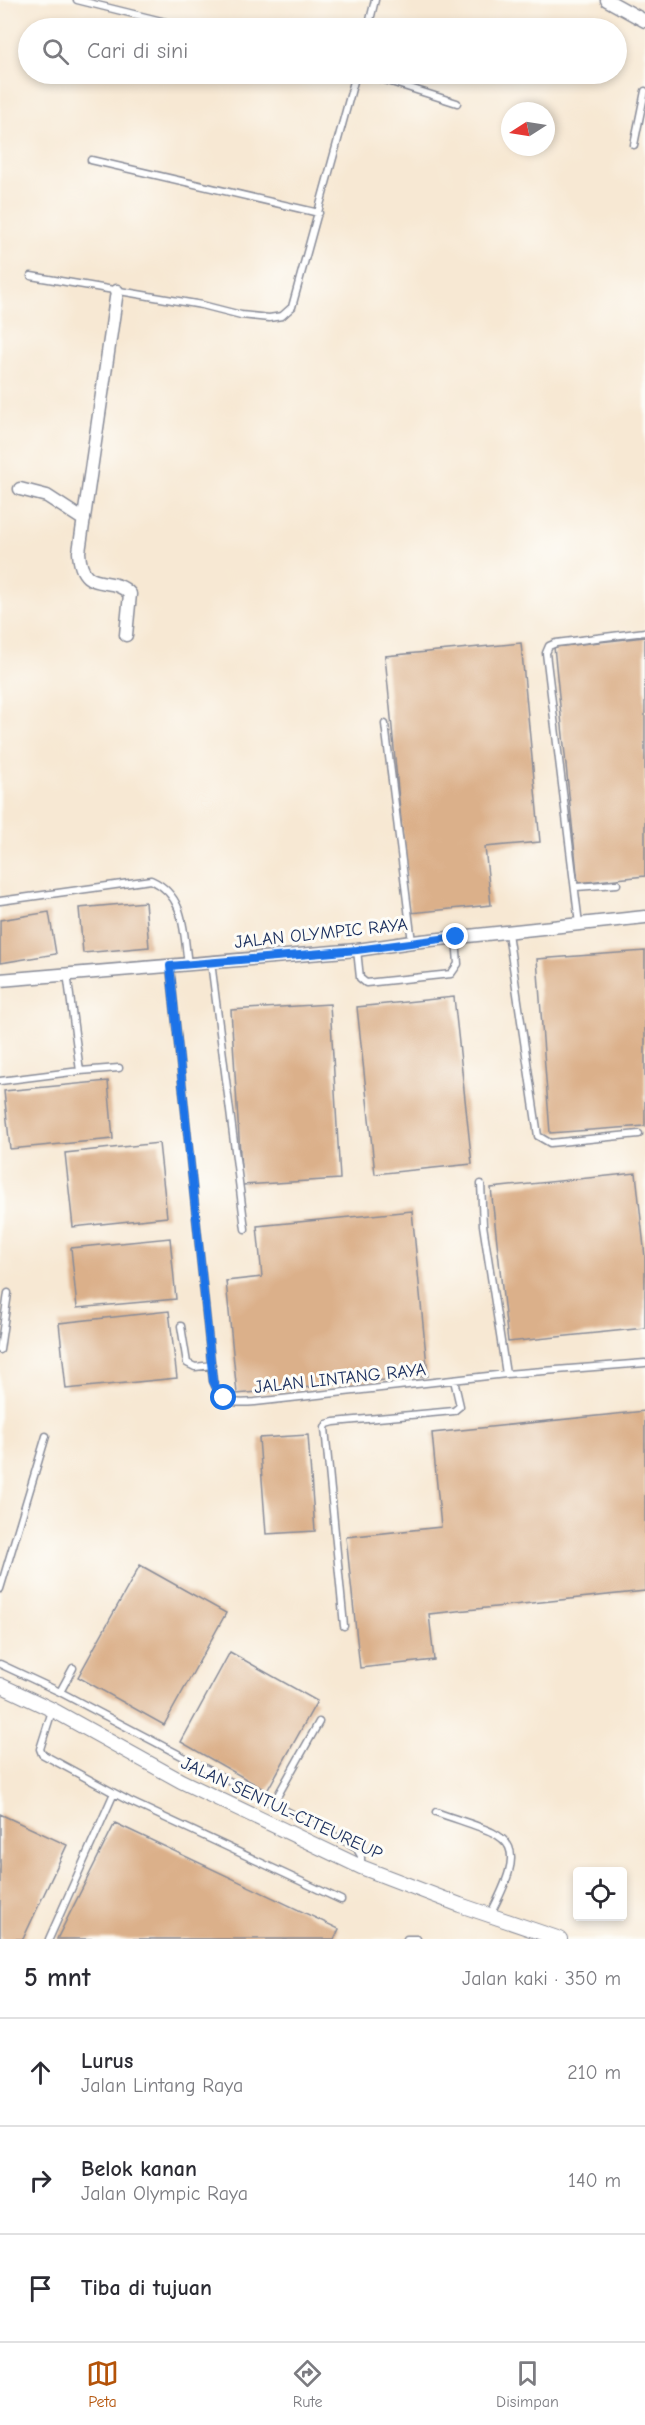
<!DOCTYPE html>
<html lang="id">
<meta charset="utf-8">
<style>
:root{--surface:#fff;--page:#f7f7f7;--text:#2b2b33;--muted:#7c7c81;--line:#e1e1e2;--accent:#b45309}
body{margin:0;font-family:"Comic Neue",sans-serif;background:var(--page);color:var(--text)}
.controls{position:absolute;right:18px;bottom:18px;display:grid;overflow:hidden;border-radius:6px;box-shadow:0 3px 9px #0003}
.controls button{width:54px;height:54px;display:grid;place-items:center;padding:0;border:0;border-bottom:2px solid var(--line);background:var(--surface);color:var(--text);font:30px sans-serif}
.compass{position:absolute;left:501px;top:102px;width:54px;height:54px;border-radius:50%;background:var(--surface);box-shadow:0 3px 9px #0003;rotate:258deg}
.stop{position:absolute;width:18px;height:18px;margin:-14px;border:4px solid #1a73e8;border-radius:50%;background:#fff}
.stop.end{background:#1a73e8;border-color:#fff;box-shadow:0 2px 6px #0008}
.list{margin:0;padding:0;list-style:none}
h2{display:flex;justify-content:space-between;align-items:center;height:78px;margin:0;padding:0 24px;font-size:26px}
h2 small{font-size:20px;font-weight:400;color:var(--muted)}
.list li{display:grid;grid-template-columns:39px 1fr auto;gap:18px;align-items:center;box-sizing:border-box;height:108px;padding:0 24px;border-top:2px solid var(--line)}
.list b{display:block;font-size:22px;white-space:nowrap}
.list p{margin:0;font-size:20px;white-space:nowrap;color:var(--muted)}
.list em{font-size:20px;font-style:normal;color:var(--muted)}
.icon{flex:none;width:33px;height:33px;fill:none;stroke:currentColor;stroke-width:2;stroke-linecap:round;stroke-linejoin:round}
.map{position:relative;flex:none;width:645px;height:1939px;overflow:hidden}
.search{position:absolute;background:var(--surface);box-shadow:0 3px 9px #0003;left:18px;right:18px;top:18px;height:66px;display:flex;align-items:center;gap:15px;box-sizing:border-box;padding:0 21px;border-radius:33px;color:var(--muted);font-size:22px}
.sheet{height:402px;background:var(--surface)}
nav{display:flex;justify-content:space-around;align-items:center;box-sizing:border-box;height:84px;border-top:2px solid var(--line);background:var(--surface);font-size:16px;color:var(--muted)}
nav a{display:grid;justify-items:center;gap:3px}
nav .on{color:var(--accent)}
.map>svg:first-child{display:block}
</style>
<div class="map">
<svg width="645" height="1939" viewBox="0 0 645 1939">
<rect width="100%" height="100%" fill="#fdfcf7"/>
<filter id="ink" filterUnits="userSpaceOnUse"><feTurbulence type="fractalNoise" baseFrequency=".0167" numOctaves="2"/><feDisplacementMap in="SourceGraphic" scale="12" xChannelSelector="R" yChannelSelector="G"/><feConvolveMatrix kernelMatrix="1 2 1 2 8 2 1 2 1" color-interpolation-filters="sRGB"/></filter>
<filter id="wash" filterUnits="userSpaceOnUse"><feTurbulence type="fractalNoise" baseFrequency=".008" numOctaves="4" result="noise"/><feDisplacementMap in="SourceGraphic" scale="24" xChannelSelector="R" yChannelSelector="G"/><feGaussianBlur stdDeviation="1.35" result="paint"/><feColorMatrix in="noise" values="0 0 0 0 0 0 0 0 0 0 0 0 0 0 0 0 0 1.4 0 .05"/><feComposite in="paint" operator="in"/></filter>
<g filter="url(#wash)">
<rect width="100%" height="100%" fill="#f7e8d3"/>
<g id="blocks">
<path fill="#dbb08a" d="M645,637v239l-67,7 -24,-236z
M521,643l19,199 -55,5 6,58 -81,8 -25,-257z
M145,902l4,45 -66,6 -4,-45z
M49,912l7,42 -56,9v-43z
M645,951v175l-95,7 -13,-174z
M454,997l18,167 -97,10 -18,-167z
M330,1004l10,175 -98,6 -11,-175z
M108,1081l5,58 -103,10 -6,-58z
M159,1143l8,74 -94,10 -8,-74z
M636,1173l9,84v71l-137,14 -17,-154z
M412,1211l16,165 -191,18 -11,-113 36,-4 -5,-51z
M170,1238l6,61 -99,9 -6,-60z
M169,1311l8,67 -111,11 -7,-66z
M645,1411v180l-216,23 5,46 -74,8 -14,-131 95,-10 -9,-94z
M308,1435l7,96 -49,3 -7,-96z
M140,1565l86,48 -62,112 -86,-48z
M230,1652l87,49 -50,90 -86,-49z
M0,1814l67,31 -44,94h-23z
M115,1823l224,106 -5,10h-277z"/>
</g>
</g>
<g filter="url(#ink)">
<use href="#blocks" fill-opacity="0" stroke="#898c98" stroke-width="1.5"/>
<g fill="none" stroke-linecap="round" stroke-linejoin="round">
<g stroke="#898c98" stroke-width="9">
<path id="service" d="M77,0l113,28
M368,28l7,-28
M366,74l91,29
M634,145l11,-54
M91,160l228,53
M31,276l171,29 39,10 28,3 13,-2 10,-9 64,-233
M385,724l27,218
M576,887l41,-3
M0,901l151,-21c35,16 32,51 37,84
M579,924l-33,-271 3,-7 7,-3 89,-11
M508,933l30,203 12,7 89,-9
M357,950l3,28 6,5 85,-9 7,-10 -2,-27
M211,962l34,267
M170,966l43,415c9,23 19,23 42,21l251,-28 139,-11
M80,1071l39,-3
M0,1081l80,-10 -13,-98
M481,1184l2,41 23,149
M181,1326l6,37 8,4 17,-2
M0,1350l8,-57
M0,1589l46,-153
M344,1626l-19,-198 2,-4 7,-2 120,-11 6,-5 -6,-26
M0,1664l60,28 213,112
M60,1692l13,-24
M52,1711l-12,38 2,5 87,47 212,99
M319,1722l-46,82 83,43 5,9v9
M436,1812c72,26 97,21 54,103
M49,1939l65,-146
M407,1939h10"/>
</g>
<g stroke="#898c98" stroke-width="15">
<path id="minor" d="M607,0l38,21
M117,291l-38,261c2,44 33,21 51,42l-4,41
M20,489l27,7 37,24
M0,980l357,-30 55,-8 233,-25"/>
</g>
<g stroke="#898c98" stroke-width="16">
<path id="tertiary" d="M0,1685l53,25 128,71 180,86 99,38 100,34"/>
</g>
<use href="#service" stroke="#fff" stroke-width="6"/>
<use href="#minor" stroke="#fff" stroke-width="12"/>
<use href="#tertiary" stroke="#fff" stroke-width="14"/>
</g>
</g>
<g fill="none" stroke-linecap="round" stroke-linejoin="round" filter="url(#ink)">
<path stroke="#1a73e8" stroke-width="8" d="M224,1398l-5,-4 -6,-13 -43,-415 187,-16 99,-13"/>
</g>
<g text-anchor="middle" stroke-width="6" stroke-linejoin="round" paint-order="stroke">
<g font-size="18" fill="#1b2f5e" stroke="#fdfcf7">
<text transform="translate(321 933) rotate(-6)" y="6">JALAN OLYMPIC RAYA</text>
<text transform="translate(340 1378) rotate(-6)" y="6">JALAN LINTANG RAYA</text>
<text transform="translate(282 1808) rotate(25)" y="6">JALAN SENTUL-CITEUREUP</text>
</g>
</g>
</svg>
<div class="controls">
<button><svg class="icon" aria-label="locate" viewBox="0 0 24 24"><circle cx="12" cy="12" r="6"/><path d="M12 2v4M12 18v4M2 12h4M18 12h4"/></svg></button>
</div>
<svg class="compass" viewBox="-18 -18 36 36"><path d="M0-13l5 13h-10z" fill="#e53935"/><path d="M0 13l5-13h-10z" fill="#7c7c81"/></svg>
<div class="stop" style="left:224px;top:1398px"></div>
<div class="stop end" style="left:456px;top:937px"></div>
<div class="search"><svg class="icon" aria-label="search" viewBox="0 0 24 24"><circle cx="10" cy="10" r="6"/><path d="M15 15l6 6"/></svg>Cari di sini</div>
</div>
<section class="sheet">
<h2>5 mnt<small>Jalan kaki · 350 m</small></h2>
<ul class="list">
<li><svg class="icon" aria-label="ahead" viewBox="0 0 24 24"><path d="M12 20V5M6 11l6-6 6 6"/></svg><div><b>Lurus</b><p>Jalan Lintang Raya</p></div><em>210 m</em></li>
<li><svg class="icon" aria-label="right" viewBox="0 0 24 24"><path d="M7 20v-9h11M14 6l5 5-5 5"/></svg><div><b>Belok kanan</b><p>Jalan Olympic Raya</p></div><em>140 m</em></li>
<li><svg class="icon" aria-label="arrive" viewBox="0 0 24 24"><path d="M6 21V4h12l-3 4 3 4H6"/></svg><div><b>Tiba di tujuan</b></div></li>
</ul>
</section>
<nav>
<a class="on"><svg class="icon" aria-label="map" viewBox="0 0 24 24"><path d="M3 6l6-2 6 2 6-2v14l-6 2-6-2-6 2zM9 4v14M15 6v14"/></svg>Peta</a>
<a><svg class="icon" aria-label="directions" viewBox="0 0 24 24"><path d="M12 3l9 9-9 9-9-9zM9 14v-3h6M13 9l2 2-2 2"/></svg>Rute</a>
<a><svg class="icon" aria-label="saved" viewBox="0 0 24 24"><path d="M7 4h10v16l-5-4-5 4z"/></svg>Disimpan</a>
</nav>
